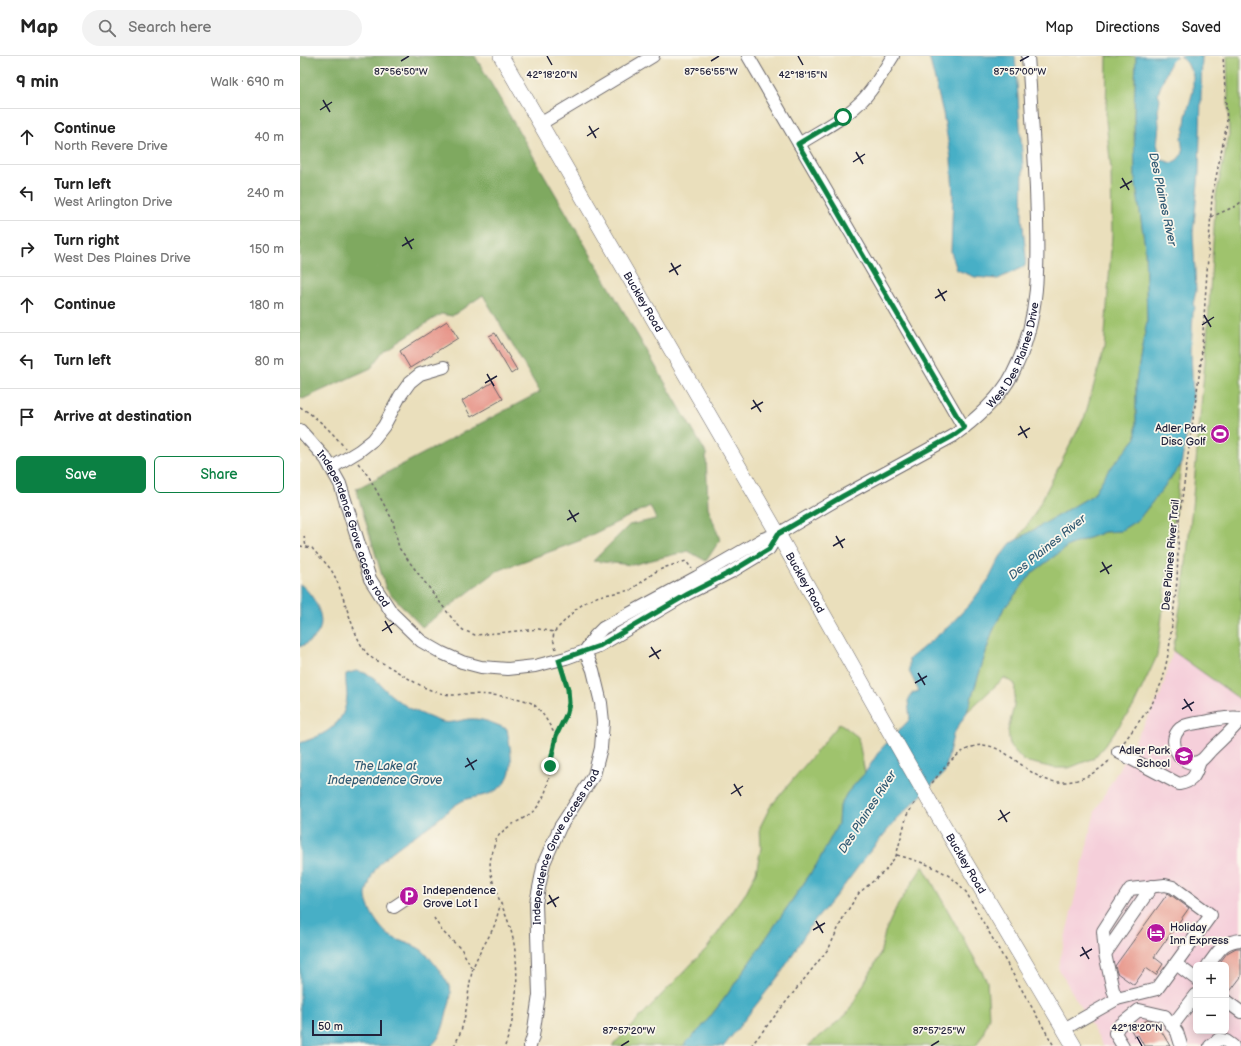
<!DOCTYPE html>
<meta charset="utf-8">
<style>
:root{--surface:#fff;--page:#f2f2f2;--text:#222;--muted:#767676;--line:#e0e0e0;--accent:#0b8043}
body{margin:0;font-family:"Balsamiq Sans",sans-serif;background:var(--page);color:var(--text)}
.controls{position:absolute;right:12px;bottom:12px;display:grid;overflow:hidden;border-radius:6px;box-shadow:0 2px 10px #0003}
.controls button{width:36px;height:36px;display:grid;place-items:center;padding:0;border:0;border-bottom:1px solid var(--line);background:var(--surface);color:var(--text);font:20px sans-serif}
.scale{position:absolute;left:12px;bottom:10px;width:70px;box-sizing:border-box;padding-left:4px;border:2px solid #22223b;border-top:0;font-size:11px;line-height:14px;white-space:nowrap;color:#22223b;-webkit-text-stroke:3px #fbf7ec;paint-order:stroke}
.stop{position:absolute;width:12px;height:12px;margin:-9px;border:3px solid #0b8043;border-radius:50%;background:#fff}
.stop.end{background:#0b8043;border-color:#fff;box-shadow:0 1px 4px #0008}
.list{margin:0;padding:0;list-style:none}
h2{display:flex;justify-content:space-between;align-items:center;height:52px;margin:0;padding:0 16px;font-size:17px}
h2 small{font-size:13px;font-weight:400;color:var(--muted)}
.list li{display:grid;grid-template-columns:26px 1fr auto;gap:12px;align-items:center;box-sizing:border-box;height:56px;padding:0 16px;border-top:1px solid var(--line)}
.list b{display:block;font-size:15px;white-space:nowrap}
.list p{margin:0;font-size:13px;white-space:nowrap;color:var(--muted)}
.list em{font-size:13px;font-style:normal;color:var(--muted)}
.actions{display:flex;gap:8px;padding:12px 16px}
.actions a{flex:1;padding:9px 0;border:1px solid var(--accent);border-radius:6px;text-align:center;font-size:14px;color:var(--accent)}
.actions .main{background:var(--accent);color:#fff}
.icon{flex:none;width:22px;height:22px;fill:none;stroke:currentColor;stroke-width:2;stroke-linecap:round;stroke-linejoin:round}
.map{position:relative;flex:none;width:941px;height:990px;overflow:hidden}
header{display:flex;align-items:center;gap:24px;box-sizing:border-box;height:56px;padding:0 20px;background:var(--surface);border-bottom:1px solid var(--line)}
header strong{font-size:19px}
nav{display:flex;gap:22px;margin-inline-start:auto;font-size:14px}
.search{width:280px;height:36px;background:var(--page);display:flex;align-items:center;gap:10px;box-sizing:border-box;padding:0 14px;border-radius:22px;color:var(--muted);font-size:15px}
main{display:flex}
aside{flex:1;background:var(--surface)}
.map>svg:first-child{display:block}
</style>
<header>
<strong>Map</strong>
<div class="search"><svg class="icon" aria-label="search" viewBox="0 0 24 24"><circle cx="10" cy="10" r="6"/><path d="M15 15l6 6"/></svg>Search here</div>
<nav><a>Map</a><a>Directions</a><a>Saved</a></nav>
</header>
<main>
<aside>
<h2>9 min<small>Walk · 690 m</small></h2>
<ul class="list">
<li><svg class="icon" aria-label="ahead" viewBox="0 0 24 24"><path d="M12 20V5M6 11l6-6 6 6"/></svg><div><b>Continue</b><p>North Revere Drive</p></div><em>40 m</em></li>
<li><svg class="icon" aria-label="left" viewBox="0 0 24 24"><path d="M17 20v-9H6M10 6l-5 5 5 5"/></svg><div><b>Turn left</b><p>West Arlington Drive</p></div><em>240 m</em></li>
<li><svg class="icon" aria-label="right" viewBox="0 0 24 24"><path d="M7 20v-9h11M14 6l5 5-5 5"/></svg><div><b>Turn right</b><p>West Des Plaines Drive</p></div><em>150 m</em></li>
<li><svg class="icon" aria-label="ahead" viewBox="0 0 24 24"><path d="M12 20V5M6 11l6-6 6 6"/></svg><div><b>Continue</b></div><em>180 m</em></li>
<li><svg class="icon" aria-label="left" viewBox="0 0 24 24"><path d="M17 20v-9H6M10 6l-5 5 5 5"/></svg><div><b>Turn left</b></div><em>80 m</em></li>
<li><svg class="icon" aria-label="arrive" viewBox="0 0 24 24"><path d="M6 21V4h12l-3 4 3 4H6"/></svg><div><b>Arrive at destination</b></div></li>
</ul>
<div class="actions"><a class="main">Save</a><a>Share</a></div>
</aside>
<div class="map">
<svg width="941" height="990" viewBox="0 0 941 990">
<rect width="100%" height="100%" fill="#fbf7ec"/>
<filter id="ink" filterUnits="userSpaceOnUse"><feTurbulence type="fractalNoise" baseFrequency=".025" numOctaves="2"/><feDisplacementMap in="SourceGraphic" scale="8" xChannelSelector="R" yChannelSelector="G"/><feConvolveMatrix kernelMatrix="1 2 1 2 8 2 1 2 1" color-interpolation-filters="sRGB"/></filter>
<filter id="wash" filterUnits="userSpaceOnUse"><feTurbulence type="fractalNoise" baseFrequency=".012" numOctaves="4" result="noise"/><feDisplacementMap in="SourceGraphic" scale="16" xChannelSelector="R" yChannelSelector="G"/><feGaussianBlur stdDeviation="0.9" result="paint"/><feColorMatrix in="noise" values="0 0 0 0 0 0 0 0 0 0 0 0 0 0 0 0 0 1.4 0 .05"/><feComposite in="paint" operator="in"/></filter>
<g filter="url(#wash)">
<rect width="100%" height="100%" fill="#eadfbc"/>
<path fill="#f5cfda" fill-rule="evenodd" d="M873,595l68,49v346h-138l-45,-78 37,-157 65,-115zM896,909h30v66h-30z"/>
<path fill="#9fc36d" stroke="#607254" d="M807,0h29l-2,58 1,64 10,69 2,74 -11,60v57l-28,33 -15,24 -75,44 17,-26 50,-97 19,-67 8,-114 -1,-65 -5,-50z
M927,0h14v644l-68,-49 11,-69 8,-75 15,-168 9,-144 13,-59z
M881,409l-24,191 -24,51 -28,38 -11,13 -25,10h-15l-30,-7 -14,-15 -2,-16 6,-24 1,-22 -11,-6 -37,34 25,-79 11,-23 29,-37 36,-27 36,-14 16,-1 19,-12z
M540,667l18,14 7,36 -18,20 -8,15 -1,16 -21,40 -90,131 -25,32 -19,19h-71l96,-99 37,-53 11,-22 5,-24 -1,-21 10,-20z
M623,810l64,115 2,36 -6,17 -7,12h-168l39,-32 33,-59 5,-23 11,-24z"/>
<path fill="#7fa960" stroke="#50664e" d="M0,0h175l231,397 2,54 12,33 -14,21 -18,-10 -56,14 -39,-4 36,-36 27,-6 -6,-13 -71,35 -82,30 -75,56 -36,-38 -30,-100 184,-97 -57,-97 -31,21 -11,-2 -56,36 -14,18 -68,31 -3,-2z"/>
<path fill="#47afc6" stroke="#346880" d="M629,0h86l8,111 -1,49 4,41 -1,9 -27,13 -23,-2 -18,-7 -6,-18 2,-57 -2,-37 -8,-45z
M836,0h41l-7,7 -12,30 2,6 -2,11 1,16 -2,18 4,15 10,4 6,-3 6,-7 -2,-16 3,-5 2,-16 7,-25v-16l-6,-12 -7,-7h22l-3,117 -6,60 3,58 -3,13 2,4 -2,5 -2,37 2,50 -12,65 -42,54 -19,12 -16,1 -36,14 -36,27 -29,37 -11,23 -25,79 -14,23 -8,37 -49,48 -29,35 -24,32 -34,41 -28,45 -57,73h-41l19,-19 25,-32 90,-131 21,-40 1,-16 8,-15 18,-20 15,-23 30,-31 -2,-18 4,-8 7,-2 -10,-20v-12l39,-32 22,-23 19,-25 11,-22 11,-14 82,-48 15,-24 28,-33v-57l11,-60 -2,-74 -10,-69 -1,-64z
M0,528c12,9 26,31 19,47 -4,8 -12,12 -19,16z
M56,615c20,3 21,12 35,24 13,12 32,20 48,26 11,4 20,-1 30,-2 14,-1 26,5 38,10 4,25 12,51 -16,64 -9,4 -22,4 -29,8 -10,5 -18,14 -26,20 -22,17 -61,35 -67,63 -1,3 -3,8 -3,11 0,13 14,34 24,41 10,6 24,8 33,15 7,6 29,34 28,42 0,6 -2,13 -4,18 -3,13 -5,26 -16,35h-131v-303c25,-8 45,-18 47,-47 0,-7 -2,-15 -1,-22z"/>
<g id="blocks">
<path fill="#e69286" d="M147,265l11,17 -48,30 -10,-17z
M195,277l22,37 -6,4 -22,-38z
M193,326l10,17 -32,18 -9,-16z
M868,837l21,15 -35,49 9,7 -7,11 -10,-7 -12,17 -17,-12 -2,-7z
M936,892h5v29l-13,17h-2v-29h-8l9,-12z
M847,964l9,2 14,24h-26l-6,-11 -3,2 -4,-7z"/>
</g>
</g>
<g filter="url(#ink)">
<use href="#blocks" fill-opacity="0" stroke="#686468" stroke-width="1"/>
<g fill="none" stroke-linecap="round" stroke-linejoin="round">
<g stroke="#686468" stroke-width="14">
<g id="minor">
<path d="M448,0l216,372"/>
<path d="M240,68l113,-68"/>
<path d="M499,88c25,-16 54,-29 72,-54 8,-11 15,-23 22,-34"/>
<path id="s1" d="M0,374l26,29 14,25 30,95 22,34 29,28 21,12 20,9 19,5 27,2 27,-3 31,-8 33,-12 88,-52 44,-22 38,-23 9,-15"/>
<path d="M31,412l28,-17 14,-11 11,-14 16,-30 10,-14 10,-8 24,-7"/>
<path id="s2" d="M285,595l10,-15 8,-8 94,-51 66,-38 15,-5 65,-38 110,-60c21,-15 49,-40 60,-63 30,-58 25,-121 23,-184 -2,-44 -5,-89 -8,-133"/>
<path d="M941,662c-12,-2 -21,1 -33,3 -8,2 -17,2 -24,5 -22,11 -3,45 16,35 4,-2 8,-8 11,-11 10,-10 21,-19 30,-31"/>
<path d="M818,696l61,32c16,-3 16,-9 21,-23"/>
<path d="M865,829l8,2 38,28 -54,74 -40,10 -4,-9 -8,-36 -2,-23 27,-42z"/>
<path d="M94,851l12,-8"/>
<path d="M805,898l47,-68"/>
<path d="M876,908l20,15"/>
<path d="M908,909c12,-15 13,-23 33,-25"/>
<path d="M926,945l15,11"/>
<path d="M872,970l24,-31"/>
<path d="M764,973l53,-30"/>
<path id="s3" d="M230,990l3,-10 6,-41 -3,-92 8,-40 16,-36 34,-52 7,-27 2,-26 -2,-19 -8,-33 -8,-19"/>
<path d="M823,990l-8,-13 4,-7 20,-16 26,6 12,16 4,13v1"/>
<path d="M910,990l9,-7 7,2 7,5"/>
</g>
</g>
<g stroke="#686468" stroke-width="16">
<g id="major">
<path id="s4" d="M201,0l277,478 109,193"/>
<path id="s5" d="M631,748l143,242"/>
</g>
</g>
<path stroke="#686468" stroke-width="1.5" stroke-dasharray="3 3" stroke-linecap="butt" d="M911,161l25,-11 5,-4
M0,351c18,11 32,25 45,41
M58,407l11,14 24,44 6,27 55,73 9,9 12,5 64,-6 15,3
M4,480l2,11
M0,490l12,2c6,8 16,16 21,25 12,21 21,73 39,85 4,3 10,4 14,7 20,11 42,29 66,30 5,0 10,-1 15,-1 14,0 55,2 66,10 10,7 16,21 23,32
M256,593l-3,-10 1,-7 22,-23 10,-7 13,-6 32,-6 24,-18 11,-5 20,-6 6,8
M824,686l28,-38 11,-25 6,-29 8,-69 2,-61 22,-158 11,-165 12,-59 3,-15 -4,-67
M632,727c12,-15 22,-29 40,-36 25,-10 49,22 70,31 13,6 28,5 41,0 10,-4 20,-11 28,-19
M597,799c28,8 50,14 69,37l88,154
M134,862l8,13 20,19 10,19
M154,990c14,-25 12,-47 18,-74 3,-15 17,-33 23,-48 2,-6 3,-13 6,-20
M205,990c13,-36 16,-82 5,-119 -6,-20 -24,-50 -19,-70 2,-5 3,-12 5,-17 9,-17 31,-19 42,-34 15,-20 10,-47 17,-70 4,-11 13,-21 14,-33 1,-12 -3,-22 -7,-33
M451,990l78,-98 15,-32 15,-23 26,-22 11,-15 11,-41 9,-14"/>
<use href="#minor" stroke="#fff" stroke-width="12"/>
<use href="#major" stroke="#fff" stroke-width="15"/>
<g stroke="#686468" stroke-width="16" stroke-linecap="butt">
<path id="major-bridge" d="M587,671l44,77"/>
</g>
<use href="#major-bridge" stroke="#fff" stroke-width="15"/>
</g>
</g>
<g fill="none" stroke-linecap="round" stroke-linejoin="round" filter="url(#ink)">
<path stroke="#0b8043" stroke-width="5" d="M250,710l6,-30 11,-23 2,-10 -1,-14 -9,-29 40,-14 89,-52 43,-22 38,-23 9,-15 65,-38 110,-60 11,-8 -166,-284 45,-27"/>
</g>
<path fill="none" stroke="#22223b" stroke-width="1.5" d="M247,0l5,9M498,0l5,9M101,5l8,-5M411,5l8,-5M720,5l9,-5M23,44l7,12M20,54l12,-8M289,70l7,12M287,80l12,-8M556,96l7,12M553,106l12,-8M822,122l7,12M820,132l12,-7M105,181l7,12M102,190l12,-7M371,207l7,12M369,216l12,-7M638,233l7,12M635,242l12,-7M904,259l7,12M902,269l12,-8M187,318l7,12M185,327l12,-7M453,344l8,12M451,353l12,-7M720,370l7,12M718,379l12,-7M269,454l7,12M267,464l12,-7M536,480l7,12M533,490l12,-7M802,506l7,12M800,516l12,-7M85,565l7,12M82,575l12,-8M351,591l8,12M349,601l12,-7M618,617l7,12M615,627l12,-7M884,643l8,12M882,653l12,-7M167,702l7,12M165,711l12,-7M434,728l7,12M431,738l12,-8M700,754l7,12M698,764l12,-8M249,839l7,12M247,848l12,-7M516,865l7,12M513,874l12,-7M782,891l7,12M780,900l12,-7M837,981l5,9M321,990l8,-5M631,990l8,-5"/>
<defs>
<g id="stadium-disc" transform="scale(1)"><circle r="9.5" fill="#b5179e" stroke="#fbf7ec"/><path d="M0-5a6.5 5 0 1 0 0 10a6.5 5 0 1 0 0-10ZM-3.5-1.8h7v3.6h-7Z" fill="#fff"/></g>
<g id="school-disc" transform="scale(1)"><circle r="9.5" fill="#b5179e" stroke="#fbf7ec"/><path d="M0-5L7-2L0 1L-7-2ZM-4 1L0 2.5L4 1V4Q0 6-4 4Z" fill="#fff"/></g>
<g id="parking-disc" transform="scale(1)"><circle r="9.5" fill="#b5179e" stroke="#fbf7ec"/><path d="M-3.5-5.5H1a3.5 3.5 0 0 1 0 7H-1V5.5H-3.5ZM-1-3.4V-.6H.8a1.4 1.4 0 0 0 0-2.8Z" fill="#fff"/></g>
<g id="hotel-disc" transform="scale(1)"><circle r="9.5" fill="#b5179e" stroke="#fbf7ec"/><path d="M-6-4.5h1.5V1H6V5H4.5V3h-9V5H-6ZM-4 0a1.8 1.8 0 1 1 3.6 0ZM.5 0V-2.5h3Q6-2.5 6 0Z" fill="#fff"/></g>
</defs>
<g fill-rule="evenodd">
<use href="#stadium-disc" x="920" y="378"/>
<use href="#school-disc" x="884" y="700"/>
<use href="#parking-disc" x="109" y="840"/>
<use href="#hotel-disc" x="856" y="877"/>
</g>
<g text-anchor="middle" stroke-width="3.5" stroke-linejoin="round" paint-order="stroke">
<g font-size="11" fill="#22223b" stroke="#fbf7ec">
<text dy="4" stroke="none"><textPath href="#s4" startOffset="284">Buckley Road</textPath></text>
<text dy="4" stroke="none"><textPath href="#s2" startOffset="533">West Des Plaines Drive</textPath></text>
<text dy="4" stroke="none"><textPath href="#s1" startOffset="114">Independence Grove access road</textPath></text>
<text transform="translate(870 499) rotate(-85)" y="4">Des Plaines River Trail</text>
<text dy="4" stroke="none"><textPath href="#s4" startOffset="608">Buckley Road</textPath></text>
<text dy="4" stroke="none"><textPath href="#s3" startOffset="207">Independence Grove access road</textPath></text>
<text dy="4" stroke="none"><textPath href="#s5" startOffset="69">Buckley Road</textPath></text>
</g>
<g font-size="11" fill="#22223b" stroke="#fbf7ec" text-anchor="end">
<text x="906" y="376">Adler Park<tspan x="906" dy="13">Disc Golf</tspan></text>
<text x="870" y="698">Adler Park<tspan x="870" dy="13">School</tspan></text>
<text x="123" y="838" text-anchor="start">Independence<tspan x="123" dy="13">Grove Lot I</tspan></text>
<text x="870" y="875" text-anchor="start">Holiday<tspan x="870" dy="13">Inn Express</tspan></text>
</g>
<g font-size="12" font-style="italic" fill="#315a73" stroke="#fbf7ec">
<text transform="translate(863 143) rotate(78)" y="4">Des Plaines River</text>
<text transform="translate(747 491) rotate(-39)" y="4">Des Plaines River</text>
<text x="85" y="714">The Lake at<tspan x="85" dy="14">Independence Grove</tspan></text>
<text transform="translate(567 756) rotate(-57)" y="4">Des Plaines River</text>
</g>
</g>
<g font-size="10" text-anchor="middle" fill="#22223b" stroke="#fbf7ec" stroke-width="3.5" stroke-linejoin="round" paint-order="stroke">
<text x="101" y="19">87°56'50"W</text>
<text x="411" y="19">87°56'55"W</text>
<text x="720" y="19">87°57'00"W</text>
<text x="252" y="22">42°18'20"N</text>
<text x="503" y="22">42°18'15"N</text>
<text x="837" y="975">42°18'20"N</text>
<text x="329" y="978">87°57'20"W</text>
<text x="639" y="978">87°57'25"W</text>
</g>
</svg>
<div class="controls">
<button>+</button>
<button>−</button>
</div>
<div class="scale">50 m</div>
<div class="stop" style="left:543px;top:61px"></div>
<div class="stop end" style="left:250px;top:710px"></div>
</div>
</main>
